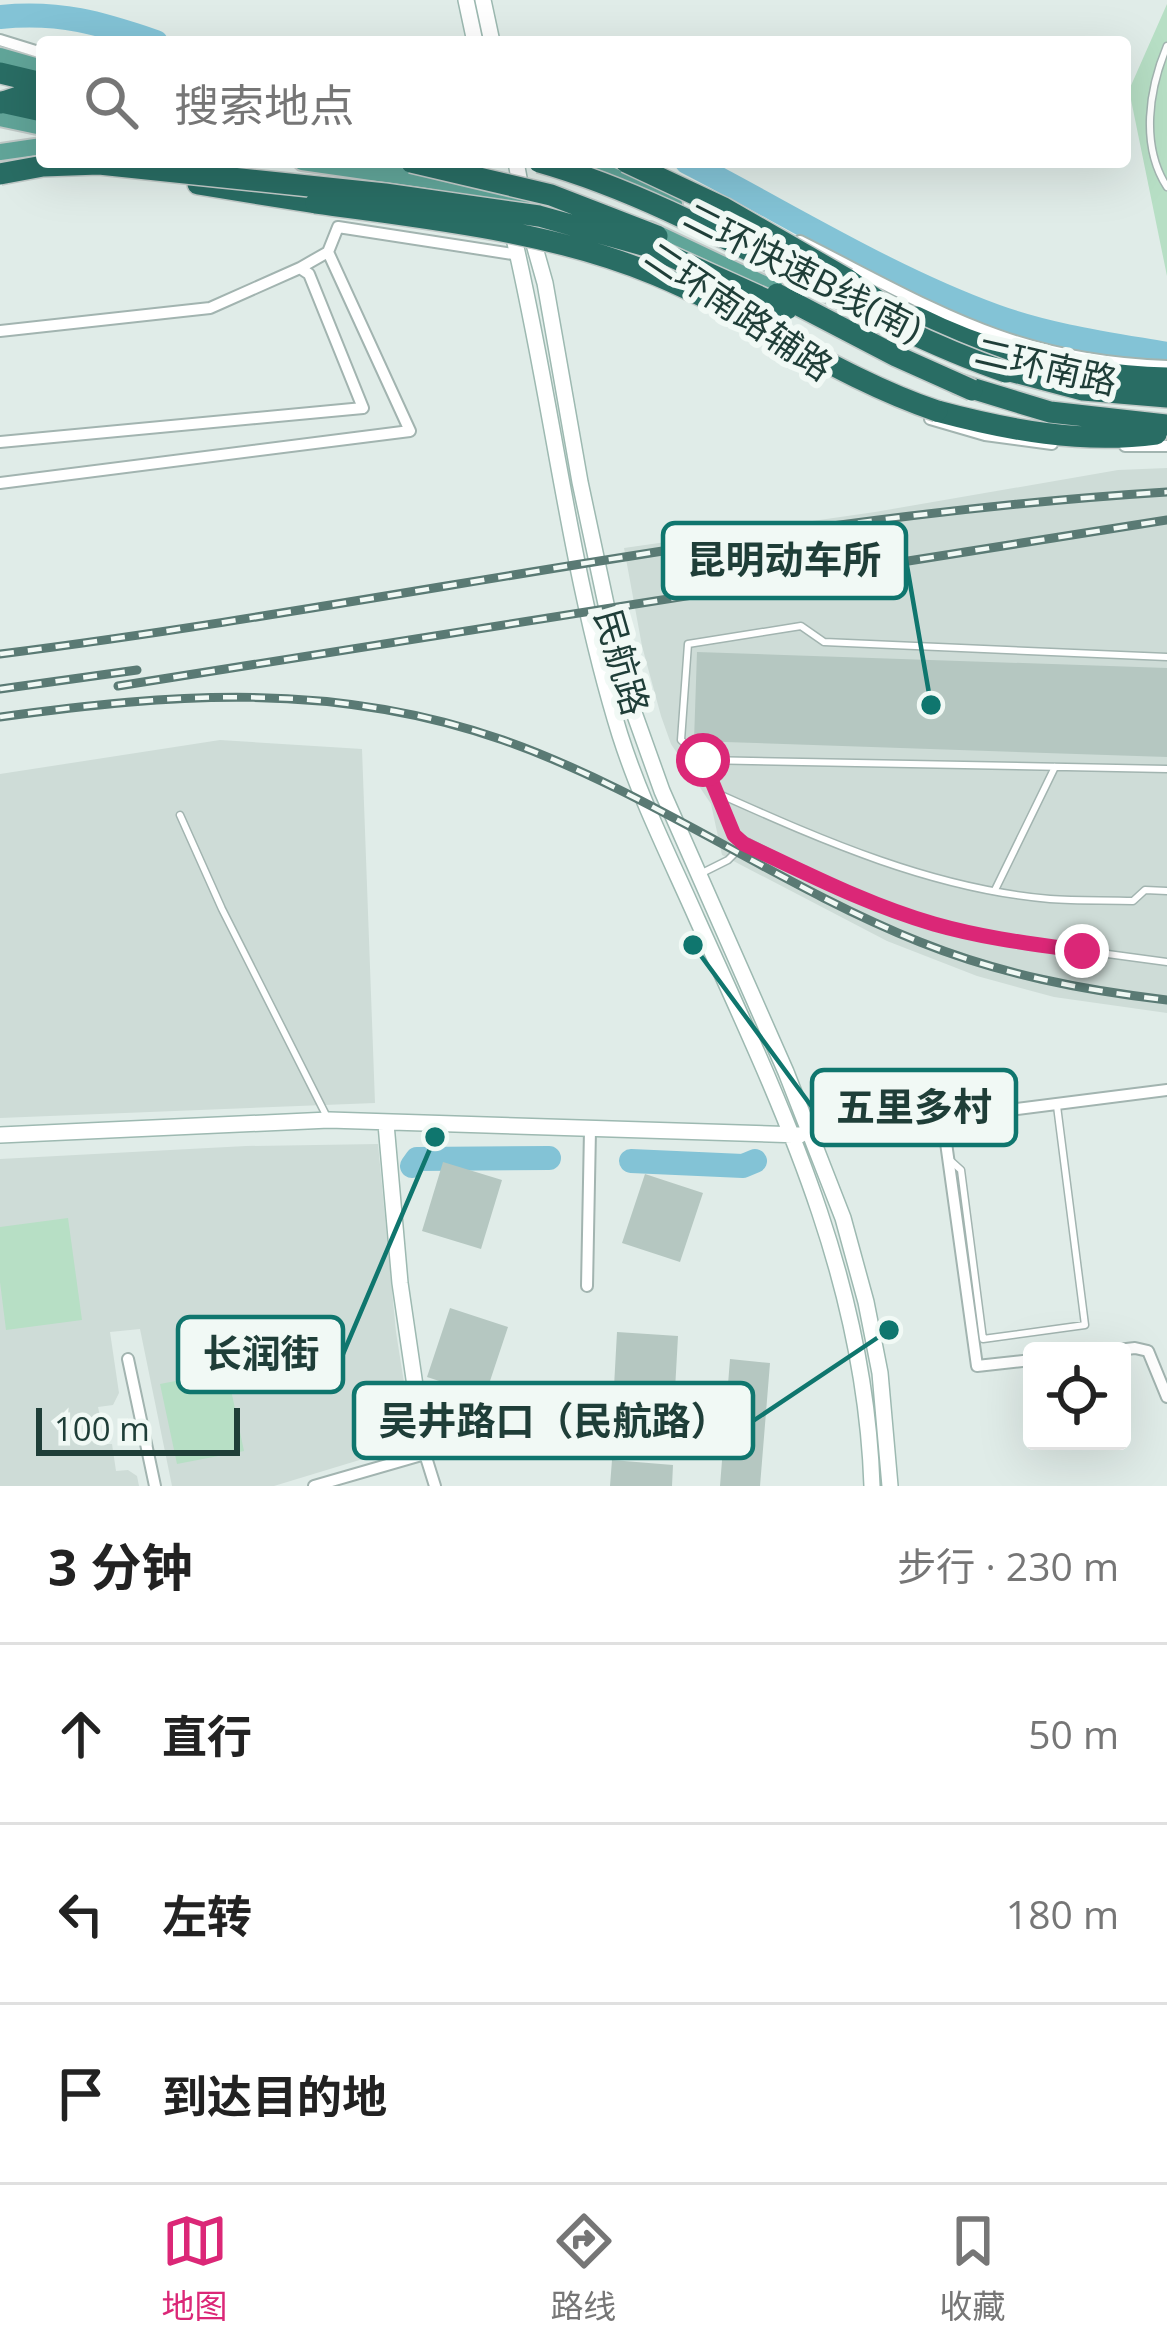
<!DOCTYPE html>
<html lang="zh">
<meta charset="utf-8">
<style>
:root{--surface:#fff;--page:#f6f6f6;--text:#222;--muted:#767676;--line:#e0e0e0;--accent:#db2777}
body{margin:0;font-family:"Open Sans","Noto Sans SC",sans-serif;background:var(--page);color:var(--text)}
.controls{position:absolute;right:36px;bottom:36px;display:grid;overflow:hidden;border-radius:12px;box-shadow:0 12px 48px #0002}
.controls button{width:108px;height:108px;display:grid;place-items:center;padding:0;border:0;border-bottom:3px solid var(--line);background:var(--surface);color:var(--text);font:60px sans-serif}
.scale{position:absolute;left:36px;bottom:30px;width:204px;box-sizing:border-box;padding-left:12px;border:6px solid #1f3e38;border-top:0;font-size:33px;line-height:42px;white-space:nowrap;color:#1f3e38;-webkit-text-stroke:9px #f1f9f5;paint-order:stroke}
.stop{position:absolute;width:36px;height:36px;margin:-27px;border:9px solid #db2777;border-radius:50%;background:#fff}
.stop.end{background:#db2777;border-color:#fff;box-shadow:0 3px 12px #0008}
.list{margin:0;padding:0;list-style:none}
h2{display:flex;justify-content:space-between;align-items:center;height:156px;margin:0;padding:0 48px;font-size:51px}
h2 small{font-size:39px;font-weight:400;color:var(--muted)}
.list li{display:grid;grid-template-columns:78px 1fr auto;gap:36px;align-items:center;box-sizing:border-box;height:180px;padding:0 48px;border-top:3px solid var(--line)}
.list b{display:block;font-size:45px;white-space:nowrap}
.list em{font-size:39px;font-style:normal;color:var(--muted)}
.icon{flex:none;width:66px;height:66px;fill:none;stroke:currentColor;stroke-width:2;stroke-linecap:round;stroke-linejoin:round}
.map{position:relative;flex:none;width:1167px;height:1486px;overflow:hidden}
.search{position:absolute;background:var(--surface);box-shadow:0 12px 48px #0002;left:36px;right:36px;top:36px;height:132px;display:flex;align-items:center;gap:30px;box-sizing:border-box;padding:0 42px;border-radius:12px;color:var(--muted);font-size:45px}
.sheet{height:696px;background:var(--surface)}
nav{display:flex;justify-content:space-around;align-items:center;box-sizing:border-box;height:168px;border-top:3px solid var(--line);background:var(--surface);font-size:33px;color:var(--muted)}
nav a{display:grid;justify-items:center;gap:6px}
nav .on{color:var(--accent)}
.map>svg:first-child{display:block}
</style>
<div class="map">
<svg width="1167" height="1486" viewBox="0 0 1167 1486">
<rect width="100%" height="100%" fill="#e0ece8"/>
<path fill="#cedcd7" d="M1167,468v545l-113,-16 -77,-21 -90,-35 -165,-86 -11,-51 -40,-60 -10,-28 -19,-70 -18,-98 251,-36 243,-42z
M220,740l142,9 13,354 -375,15v-344z
M378,1144l18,188 15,95 -12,21 -125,38h-102l-32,-157 -30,3 9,61 -6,12 -15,2 8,37h6l4,27 12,-1 9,6 2,10h-139v-327l246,-13z"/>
<path fill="#b7dfc5" d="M1167,4v272l-38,-186z
M68,1218l14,102 -76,10 -6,-48v-55z
M227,1371l17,80 -67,13 -17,-80z"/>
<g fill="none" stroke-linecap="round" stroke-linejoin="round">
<path stroke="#83c3d6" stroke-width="24" d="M0,17c60,-6 100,6 156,25
M687,162c101,52 201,115 308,154 55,20 114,28 172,38
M631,1161l112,5 12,-5
M412,1166l5,-7 132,-1"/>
</g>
<path fill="#b5c7c1" d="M697,652l470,16v89l-473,-16z
M443,1162l59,18 -21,69 -59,-18z
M645,1174l58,19 -23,69 -58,-19z
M450,1308l58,19 -23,69 -58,-19z
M617,1332l61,4 -4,72 -61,-3z
M730,1359l40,4 -10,123h-40z
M612,1460l61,5 -1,21h-62z"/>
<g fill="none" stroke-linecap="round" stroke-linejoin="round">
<g stroke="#a2b4b0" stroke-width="9">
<path id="lane" d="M1167,46c-18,43 -27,99 0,141
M1167,657l-343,-15 -23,-16 -113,18 -7,96 22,20 31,75 114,58 86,31 70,16 163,22
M703,760l464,9
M719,794c105,47 214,95 331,105 28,2 56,1 83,2l12,-11 22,1
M180,815l42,94 105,208
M702,873l26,-13 16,-16
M995,890l60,-123
M951,1161l10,9 22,169 102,-14 -28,-219"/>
</g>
<g stroke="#a2b4b0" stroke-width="14">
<path id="street" d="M0,40l42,13
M800,241c133,67 212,120 367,125
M300,268l28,-16
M0,331l210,-23 90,-40 9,6 54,134 -363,34
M930,419l55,16 67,9
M1125,446h42
M0,483l410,-52 -82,-179 10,-25 181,28
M943,1121l34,245 55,-6
M812,1135l355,-45
M587,1286l3,-156
M1109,1351l26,-3 13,3 19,46
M128,1359l27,127
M314,1486l111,-32 10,32"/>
</g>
<g stroke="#9db9b1" stroke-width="18">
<path id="secondary" d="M466,0l9,42
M483,0l9,42
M516,162l6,32
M512,230c40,167 57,341 108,505 20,63 50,123 77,184 84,186 168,358 175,567
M530,230l15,53 35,199 42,197 40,112 124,281 57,146 23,84 14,71 10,113
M386,1124l14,159 25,171
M0,1135l329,-15 471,15"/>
</g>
<g stroke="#c0c9c7" stroke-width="20">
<path id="primary" d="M0,56l42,12
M0,118l42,9
M0,152l42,-6
M302,162l126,18 127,26
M582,162l92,42
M650,230l139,66"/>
</g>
<g stroke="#c0c9c7" stroke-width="24">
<path id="highway" d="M0,73l42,10
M1,102l41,9
M0,103l42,-14
M198,184l118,19
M847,279l78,55
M916,317c80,40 162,59 251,61
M991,366l92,24 84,7
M958,384l92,28 117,13
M937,411c71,19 145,33 219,23"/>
</g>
<use href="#lane" stroke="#fff" stroke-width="6"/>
<use href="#street" stroke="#fff" stroke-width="10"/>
<use href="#secondary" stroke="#fff" stroke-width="15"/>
<use href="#primary" stroke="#61a599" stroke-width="16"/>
<use href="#highway" stroke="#296d64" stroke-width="21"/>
<g stroke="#5a7a74" stroke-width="9">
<path id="rail" d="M0,654c390,-49 774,-138 1167,-162
M118,686l1049,-166
M0,689l137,-19
M0,717c173,-24 335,-36 503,23 146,51 274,145 417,202 80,32 162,48 247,58"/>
</g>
<use href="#rail" stroke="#f1f9f5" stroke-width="4.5" stroke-dasharray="14" stroke-linecap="butt"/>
<g stroke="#c0c9c7" stroke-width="24" stroke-linecap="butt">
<path id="highway-bridge" d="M411,162l140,33 106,41
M539,162c166,47 305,154 467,210
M626,162l98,46 123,71
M0,174l43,-8 56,-2 286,30 154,22 111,31 137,62
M316,203c114,16 234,28 340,72 96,40 183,103 281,136
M777,294l119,62 76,34"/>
</g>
<use href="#highway-bridge" stroke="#296d64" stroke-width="21"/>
</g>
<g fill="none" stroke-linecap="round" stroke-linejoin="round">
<path stroke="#db2777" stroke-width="15" d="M703,760l31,75 10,9c62,29 124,61 190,80 49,14 98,20 148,27"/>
</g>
<g text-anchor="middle" stroke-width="12" stroke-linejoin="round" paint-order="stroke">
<g font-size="36" fill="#1f3e38" stroke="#f1f9f5">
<text transform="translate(803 272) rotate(27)" y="13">二环快速B线(南)</text>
<text transform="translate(739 311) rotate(34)" y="13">二环南路辅路</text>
<text transform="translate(1046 366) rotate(13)" y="13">二环南路</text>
<text transform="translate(622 662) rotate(74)" y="13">民航路</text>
</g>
</g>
<path fill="none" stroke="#0f766e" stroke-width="4.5" d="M931 705L906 560M693 945L812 1107M435 1137L343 1354M889 1330L753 1421"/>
<g fill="#0f766e" stroke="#f1f9f5" stroke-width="4.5">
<circle cx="931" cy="705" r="12"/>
<circle cx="693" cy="945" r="12"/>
<circle cx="435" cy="1137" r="12"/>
<circle cx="889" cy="1330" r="12"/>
</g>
<g fill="#f1f9f5" stroke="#0f766e" stroke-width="4.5">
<rect x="663" y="523" width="243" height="75" rx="12"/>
<rect x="812" y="1070" width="204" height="75" rx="12"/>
<rect x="178" y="1317" width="165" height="75" rx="12"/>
<rect x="354" y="1383" width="399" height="75" rx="12"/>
</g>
<g font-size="39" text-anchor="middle" font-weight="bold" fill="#1f3e38">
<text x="784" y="574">昆明动车所</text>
<text x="914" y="1121">五里多村</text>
<text x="261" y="1368">长润街</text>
<text x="554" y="1435">吴井路口（民航路）</text>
</g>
</svg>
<div class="controls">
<button><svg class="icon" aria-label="locate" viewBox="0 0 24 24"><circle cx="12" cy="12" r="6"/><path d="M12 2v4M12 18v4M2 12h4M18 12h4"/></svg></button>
</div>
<div class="scale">100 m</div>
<div class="stop" style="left:703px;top:760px"></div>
<div class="stop end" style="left:1082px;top:951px"></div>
<div class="search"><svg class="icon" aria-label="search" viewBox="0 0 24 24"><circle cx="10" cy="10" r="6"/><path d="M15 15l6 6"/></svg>搜索地点</div>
</div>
<section class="sheet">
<h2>3 分钟<small>步行 · 230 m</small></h2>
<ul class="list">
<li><svg class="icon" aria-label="ahead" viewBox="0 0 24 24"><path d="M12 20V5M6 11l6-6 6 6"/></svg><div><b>直行</b></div><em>50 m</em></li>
<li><svg class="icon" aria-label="left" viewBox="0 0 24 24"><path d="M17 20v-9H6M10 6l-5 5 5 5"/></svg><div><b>左转</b></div><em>180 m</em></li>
<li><svg class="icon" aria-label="arrive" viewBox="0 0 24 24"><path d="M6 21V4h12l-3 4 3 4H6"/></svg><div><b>到达目的地</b></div></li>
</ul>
</section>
<nav>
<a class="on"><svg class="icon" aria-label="map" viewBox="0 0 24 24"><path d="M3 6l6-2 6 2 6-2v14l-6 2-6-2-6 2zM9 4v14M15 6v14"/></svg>地图</a>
<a><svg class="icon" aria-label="directions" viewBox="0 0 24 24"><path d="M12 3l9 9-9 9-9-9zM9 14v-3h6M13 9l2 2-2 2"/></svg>路线</a>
<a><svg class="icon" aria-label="saved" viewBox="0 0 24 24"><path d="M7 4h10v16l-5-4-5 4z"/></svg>收藏</a>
</nav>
